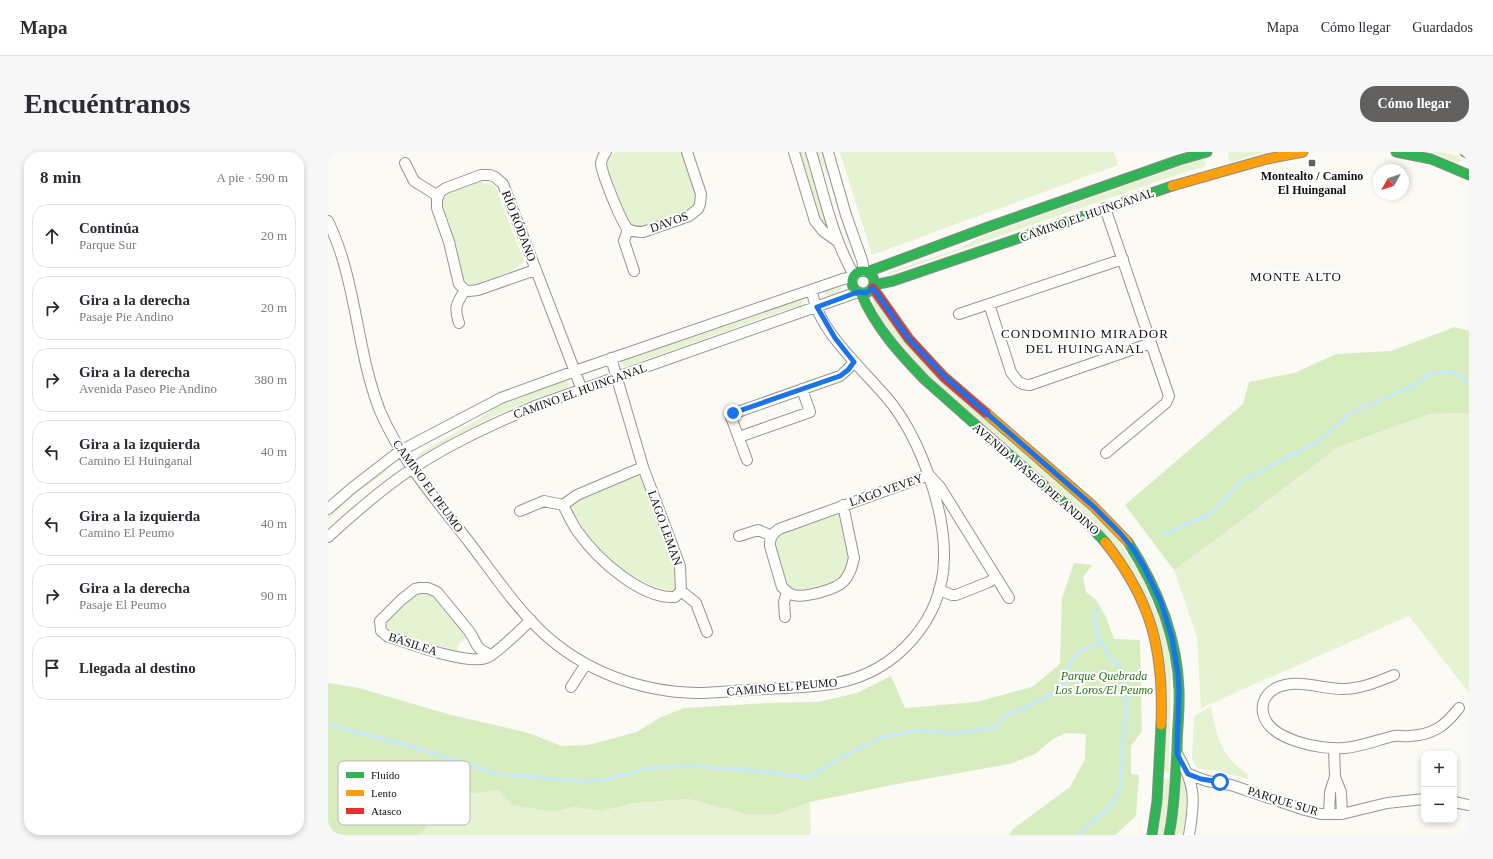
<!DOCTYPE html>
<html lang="es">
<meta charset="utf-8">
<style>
:root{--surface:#fff;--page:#f7f7f7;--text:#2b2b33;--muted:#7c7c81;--line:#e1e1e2;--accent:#62615f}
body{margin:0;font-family:Georgia,serif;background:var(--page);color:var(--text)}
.controls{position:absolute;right:12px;bottom:12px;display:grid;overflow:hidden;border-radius:8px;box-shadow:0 2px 6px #0003}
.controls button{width:36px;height:36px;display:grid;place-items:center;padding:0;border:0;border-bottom:1px solid var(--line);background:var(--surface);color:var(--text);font:20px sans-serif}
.compass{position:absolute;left:1045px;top:12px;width:36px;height:36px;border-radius:50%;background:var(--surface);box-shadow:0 2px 6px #0003;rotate:230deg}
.stop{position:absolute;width:12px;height:12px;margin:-9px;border:3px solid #1a73e8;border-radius:50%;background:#fff}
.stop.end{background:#1a73e8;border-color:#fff;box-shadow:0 1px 4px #0008}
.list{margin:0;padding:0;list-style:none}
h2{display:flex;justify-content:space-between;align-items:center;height:52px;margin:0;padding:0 16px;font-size:17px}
h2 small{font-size:13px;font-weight:400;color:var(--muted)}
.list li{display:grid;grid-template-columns:26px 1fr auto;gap:12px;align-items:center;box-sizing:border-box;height:64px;margin:0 8px 8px;padding:0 8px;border:1px solid var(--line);border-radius:16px}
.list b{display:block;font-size:15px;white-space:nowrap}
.list p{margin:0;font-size:13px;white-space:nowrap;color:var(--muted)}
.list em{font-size:13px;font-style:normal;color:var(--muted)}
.icon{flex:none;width:22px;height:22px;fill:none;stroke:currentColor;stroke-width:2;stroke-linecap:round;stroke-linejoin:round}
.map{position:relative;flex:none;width:1141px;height:683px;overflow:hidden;border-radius:16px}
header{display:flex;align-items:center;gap:24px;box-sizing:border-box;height:56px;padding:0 20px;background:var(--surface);border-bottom:1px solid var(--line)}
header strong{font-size:19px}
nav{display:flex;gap:22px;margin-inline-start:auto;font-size:14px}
.intro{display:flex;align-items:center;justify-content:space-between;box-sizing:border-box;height:96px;padding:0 24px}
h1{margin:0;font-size:28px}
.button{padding:10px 18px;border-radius:16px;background:var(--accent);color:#fff;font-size:14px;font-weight:700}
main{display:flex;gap:24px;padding:0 24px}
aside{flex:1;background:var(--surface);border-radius:16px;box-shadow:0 2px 6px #0003}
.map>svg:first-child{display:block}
</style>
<header>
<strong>Mapa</strong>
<nav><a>Mapa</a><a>Cómo llegar</a><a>Guardados</a></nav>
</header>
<div class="intro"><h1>Encuéntranos</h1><a class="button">Cómo llegar</a></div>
<main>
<aside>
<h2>8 min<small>A pie · 590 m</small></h2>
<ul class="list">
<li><svg class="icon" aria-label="ahead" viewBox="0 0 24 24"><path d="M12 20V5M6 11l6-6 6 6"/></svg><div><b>Continúa</b><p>Parque Sur</p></div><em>20 m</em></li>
<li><svg class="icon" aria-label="right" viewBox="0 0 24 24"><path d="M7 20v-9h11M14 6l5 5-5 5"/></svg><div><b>Gira a la derecha</b><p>Pasaje Pie Andino</p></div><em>20 m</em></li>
<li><svg class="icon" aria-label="right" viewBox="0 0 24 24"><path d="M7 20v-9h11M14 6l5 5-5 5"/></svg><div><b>Gira a la derecha</b><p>Avenida Paseo Pie Andino</p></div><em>380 m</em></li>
<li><svg class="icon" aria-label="left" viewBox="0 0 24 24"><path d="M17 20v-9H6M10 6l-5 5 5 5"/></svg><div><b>Gira a la izquierda</b><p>Camino El Huinganal</p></div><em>40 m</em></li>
<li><svg class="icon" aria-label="left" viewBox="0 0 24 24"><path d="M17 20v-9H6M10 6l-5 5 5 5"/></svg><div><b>Gira a la izquierda</b><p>Camino El Peumo</p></div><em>40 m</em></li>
<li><svg class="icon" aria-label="right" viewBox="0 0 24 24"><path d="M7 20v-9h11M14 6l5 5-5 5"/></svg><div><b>Gira a la derecha</b><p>Pasaje El Peumo</p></div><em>90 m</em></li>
<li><svg class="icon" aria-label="arrive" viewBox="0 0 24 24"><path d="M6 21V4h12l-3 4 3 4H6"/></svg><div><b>Llegada al destino</b></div></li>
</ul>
</aside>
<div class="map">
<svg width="1141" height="683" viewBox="0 0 1141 683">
<rect width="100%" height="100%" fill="#fcfaf4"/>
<path fill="#e6f3d2" d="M288,0h66c6,16 22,45 7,59l-49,17 -8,-2 -6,-8 -20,-49 3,-12z
M471,0h6l22,75 -7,-6z
M489,0h6l17,60 15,43h-1l-10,-26 -16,-54 -9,-16z
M512,0h274l4,13 -246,90z
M901,0h37l-36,10 -2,-6z
M1104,0c10,0 24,0 29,9l-5,2z
M872,7l5,2 1,4 -3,2 -27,8 -288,100 -1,-2 76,-26 19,-11z
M153,29l2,2 9,1 4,4 28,73c-5,8 -43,25 -53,24 -4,-1 -6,-5 -9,-8l-20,-71c2,-18 25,-20 39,-25z
M513,133l1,4c-3,4 -11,7 -17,6l-1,-4 2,-2z
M541,142l215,211 33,34 22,32 27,64 5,37 -2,101 -5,-1v-38l-25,-155 -203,-194 -52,-60z
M470,146l3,1 1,4 -1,3 -19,5 -157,56 -4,-2 -1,-3 2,-2z
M237,228l2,1 2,4 -2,3c-53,15 -101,41 -148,69l-1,-3 61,-35 19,-13z
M1141,261v280l-60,-77 -208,92 -4,-71 -23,-67 56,-41 108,-82 92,-33z
M57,317l2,2 -36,26 -23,23v-5c18,-16 37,-31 57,-46z
M312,320l43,109 -10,10 -20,-5 -26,-12 -29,-23 -29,-45 10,-8z
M512,362l9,43 -5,18 -15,12 -33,4 -6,-3 -4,-5 -11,-37c0,-7 2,-9 8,-14z
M94,440l15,3 31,42 -9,6 -2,8 -69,-20c-8,-14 23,-36 34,-39z
M883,554c6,32 9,49 38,69l-1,4 -34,-9 -15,-1 -4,-4 -3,-7 2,-42z
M853,619c10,21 6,42 1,64h-7z
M836,627h5l1,18 -6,38h-6z
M170,638l14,15 40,7 23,-5 26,4 38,-8 50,-4 60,16 29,-1 32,-12 1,33h-392l16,-17 15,-22z"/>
<path fill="#d7ecbf" d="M1127,175l14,4v82l-39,1 -92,33 -108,82 -56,41 -49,-65 118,-101 6,-22 45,-9 42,-19 55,-3z
M746,411l18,2 -9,12 3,15 10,8 10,17 8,22 26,1 2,91 -11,15v28l8,1 -3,41 -21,19h-106l4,-6 57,-42 15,-28 1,-25 -20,-1 -13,6 -18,15 -25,10 -113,20 -87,18 -32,12 -29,1 -60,-16 -53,4 -35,8 -26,-4 -23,5 -40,-7 -14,-15 -53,7 -10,21 -16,17h-91v-152l31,5 92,27 66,15 14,4 31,12 26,-1 49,-13 22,-14 25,-10 83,-5 50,-1 40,-9 34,-17 14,32 71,-6 56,-15 28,-23 2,-66z"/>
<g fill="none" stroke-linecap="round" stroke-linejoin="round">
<path stroke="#c7e8fa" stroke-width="3" d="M834,383l49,-21 31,-33 77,-40 30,-27 64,-28 19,-13 22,-1 15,12
M0,573l79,20 90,29 81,7 25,-1 48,-12 39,-2 79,6 39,6 37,-23 38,-18 35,-7 35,3 40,-5 13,-13 33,-14 11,-6 18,-14 1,-17 11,-13 20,-9
M752,683l5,-7 25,-21 11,-20 2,-51 4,-26 -2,-14 1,-21c-18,-22 -35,-35 -30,-66"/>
<g stroke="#969592" stroke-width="12">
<path id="street" d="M278,0c-3,3 -4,7 -5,11 0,9 21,61 27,66 5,3 10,3 15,3l46,-16 9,-7 2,-5 1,-10 -14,-42
M466,0l21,69 8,10 14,10
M483,0c13,42 21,85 43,123
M500,0l18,63 16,45 2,11
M77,11l9,18 24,15
M777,56l64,188 -3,7 -60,50
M0,69c29,60 28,129 52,190 21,49 57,90 89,131 23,30 45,63 72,89 42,40 99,61 156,62 17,0 34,-2 51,-3 29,-2 60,-2 89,-7 60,-12 106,-63 107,-125 1,-49 -23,-116 -52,-154 -24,-31 -76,-73 -80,-114
M300,77l-4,12 10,30
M207,118l-57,20 -9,1 -4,-1 -6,-6 -10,-42 -12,-34v-8l3,-8 6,-4 35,-13h9l5,2 8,7 79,206
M661,152l22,68c6,9 9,13 19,13l121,-42
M631,162l164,-55
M131,171c-5,-16 -3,-19 6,-33
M283,206l32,109 37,99 1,25 -6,6c-34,2 -78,-38 -97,-65 -6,-8 -10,-18 -15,-27l14,-10 66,-28
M411,285l71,-25 -8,-23
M419,308l-16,-43 1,-3 108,-38 8,-7 6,-7
M515,353l11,53c-2,8 -4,17 -10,23 -8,9 -40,17 -51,14 -4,-1 -8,-5 -11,-8l-12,-41c-1,-8 3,-13 9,-17l150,-54 11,12 69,111
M0,357l24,-21 48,-37 101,-53 74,-27 268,-92 10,-2
M192,359l24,-10 19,4
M411,384l19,-6 14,6
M0,385c23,-21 47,-42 72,-60 42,-30 89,-51 135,-71l323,-114
M611,438l13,5h4l33,-13 7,-5
M353,439l15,12 11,29
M457,465l-1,-15 3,-10
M164,503c-19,-7 -13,-10 -23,-24l-32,-39 -9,-4h-8l-5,1 -14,11 -21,21 1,10 6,5c21,7 79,29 99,22 11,-4 35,-29 45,-38
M1066,523c-17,7 -33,14 -52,14 -21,0 -45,-11 -66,-1 -9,5 -15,14 -13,25 5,27 58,37 81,35 16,-1 33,-8 50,-12 5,-1 10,1 15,0 24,-1 36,-10 50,-28
M243,535l15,-23
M1006,596l1,29 6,15 1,22
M849,602c19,31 18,46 12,81
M860,622l19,7 24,4 74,25 16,4h21l45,-11 37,-4
M1126,650l15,3
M1001,662l1,-22 5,-15"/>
</g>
<g stroke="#8c8b89" stroke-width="11">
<path id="fast" d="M1068,0l35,7 38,16
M1137,0l4,2
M524 130a11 11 0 1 1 22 0a11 11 0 1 1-22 0Z
M539,120l121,-45 191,-67 28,-8
M546,133l19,-4 279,-95
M533,141c14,34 39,61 64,87l166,147 14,15
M800,390c29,45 49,93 51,147 1,21 -2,41 -2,61 -2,29 -2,57 -8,85
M824,683l5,-34 4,-76"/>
</g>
<g stroke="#8c8b89" stroke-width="11">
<path id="slow" d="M844,34l95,-27 36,-7
M658,261l107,93 35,36
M777,390c47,59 59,109 56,183"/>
</g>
<g stroke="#8c8b89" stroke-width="11">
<path id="jam" d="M545,136l36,51 35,38 42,36"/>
</g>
<use href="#street" stroke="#fffefd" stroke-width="10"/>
<use href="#fast" stroke="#30b455" stroke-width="9"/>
<use href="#slow" stroke="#ff9f0a" stroke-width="9"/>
<use href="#jam" stroke="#e5322d" stroke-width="9"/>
</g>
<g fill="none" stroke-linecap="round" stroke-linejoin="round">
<path stroke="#1a73e8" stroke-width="5" d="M405,261l107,-37 8,-6 6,-8 -19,-24 -18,-31 41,-15 8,1 7,-5 36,51 35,37 149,130 27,27 14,17 10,17 17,35 11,36 6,36 1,17 -2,63 11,20 13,5 19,3"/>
</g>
<rect fill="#62615f" stroke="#fff" stroke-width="1.5" x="980" y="7" width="8" height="8" rx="2"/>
<g text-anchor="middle" stroke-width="4" stroke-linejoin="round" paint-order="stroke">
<g font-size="12" font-weight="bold" fill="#0f0f0f" stroke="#fff">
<text x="984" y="28">Montealto / Camino<tspan x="984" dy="14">El Huinganal</tspan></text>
</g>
<g font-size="12" fill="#0f0f0f" stroke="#fff">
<text transform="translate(759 63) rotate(-19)" y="4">CAMINO EL HUINGANAL</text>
<text transform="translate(341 70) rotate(-20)" y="4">DAVOS</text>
<text transform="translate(191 74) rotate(69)" y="4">RÍO RÓDANO</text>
<text transform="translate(252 239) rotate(-20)" y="4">CAMINO EL HUINGANAL</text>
<text transform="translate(708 327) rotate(41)" y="4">AVENIDA PASEO PIE ANDINO</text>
<text transform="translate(100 334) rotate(54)" y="4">CAMINO EL PEUMO</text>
<text transform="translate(558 338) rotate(-19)" y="4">LAGO VEVEY</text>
<text transform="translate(337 376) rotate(70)" y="4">LAGO LEMAN</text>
<text transform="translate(85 492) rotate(18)" y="4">BASILEA</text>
<text transform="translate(454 535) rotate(-5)" y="4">CAMINO EL PEUMO</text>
<text transform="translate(955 649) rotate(17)" y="4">PARQUE SUR</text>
</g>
<g font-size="12" font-style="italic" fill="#2c6e18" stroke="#fff">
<text x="776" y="528">Parque Quebrada<tspan x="776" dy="14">Los Loros/El Peumo</tspan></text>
</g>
<g font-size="13" letter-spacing="1" fill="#0f0f0f" stroke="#fff">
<text x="968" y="129">MONTE ALTO</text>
<text x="757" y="186">CONDOMINIO MIRADOR<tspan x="757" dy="15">DEL HUINGANAL</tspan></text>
</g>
</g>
<rect x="10" y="609" width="132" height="64" rx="6" fill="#fff" stroke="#b7b7b7" stroke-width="1"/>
<rect x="18" y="620" width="18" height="6" fill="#30b455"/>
<rect x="18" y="638" width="18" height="6" fill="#ff9f0a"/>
<rect x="18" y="656" width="18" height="6" fill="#e5322d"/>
<g font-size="11" fill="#0f0f0f">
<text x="43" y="627">Fluido</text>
<text x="43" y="645">Lento</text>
<text x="43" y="663">Atasco</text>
</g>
</svg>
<div class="controls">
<button>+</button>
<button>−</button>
</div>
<svg class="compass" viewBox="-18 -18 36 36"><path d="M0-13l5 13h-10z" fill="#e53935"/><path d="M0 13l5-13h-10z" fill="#7c7c81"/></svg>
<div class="stop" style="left:892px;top:630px"></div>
<div class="stop end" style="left:405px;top:261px"></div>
</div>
</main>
